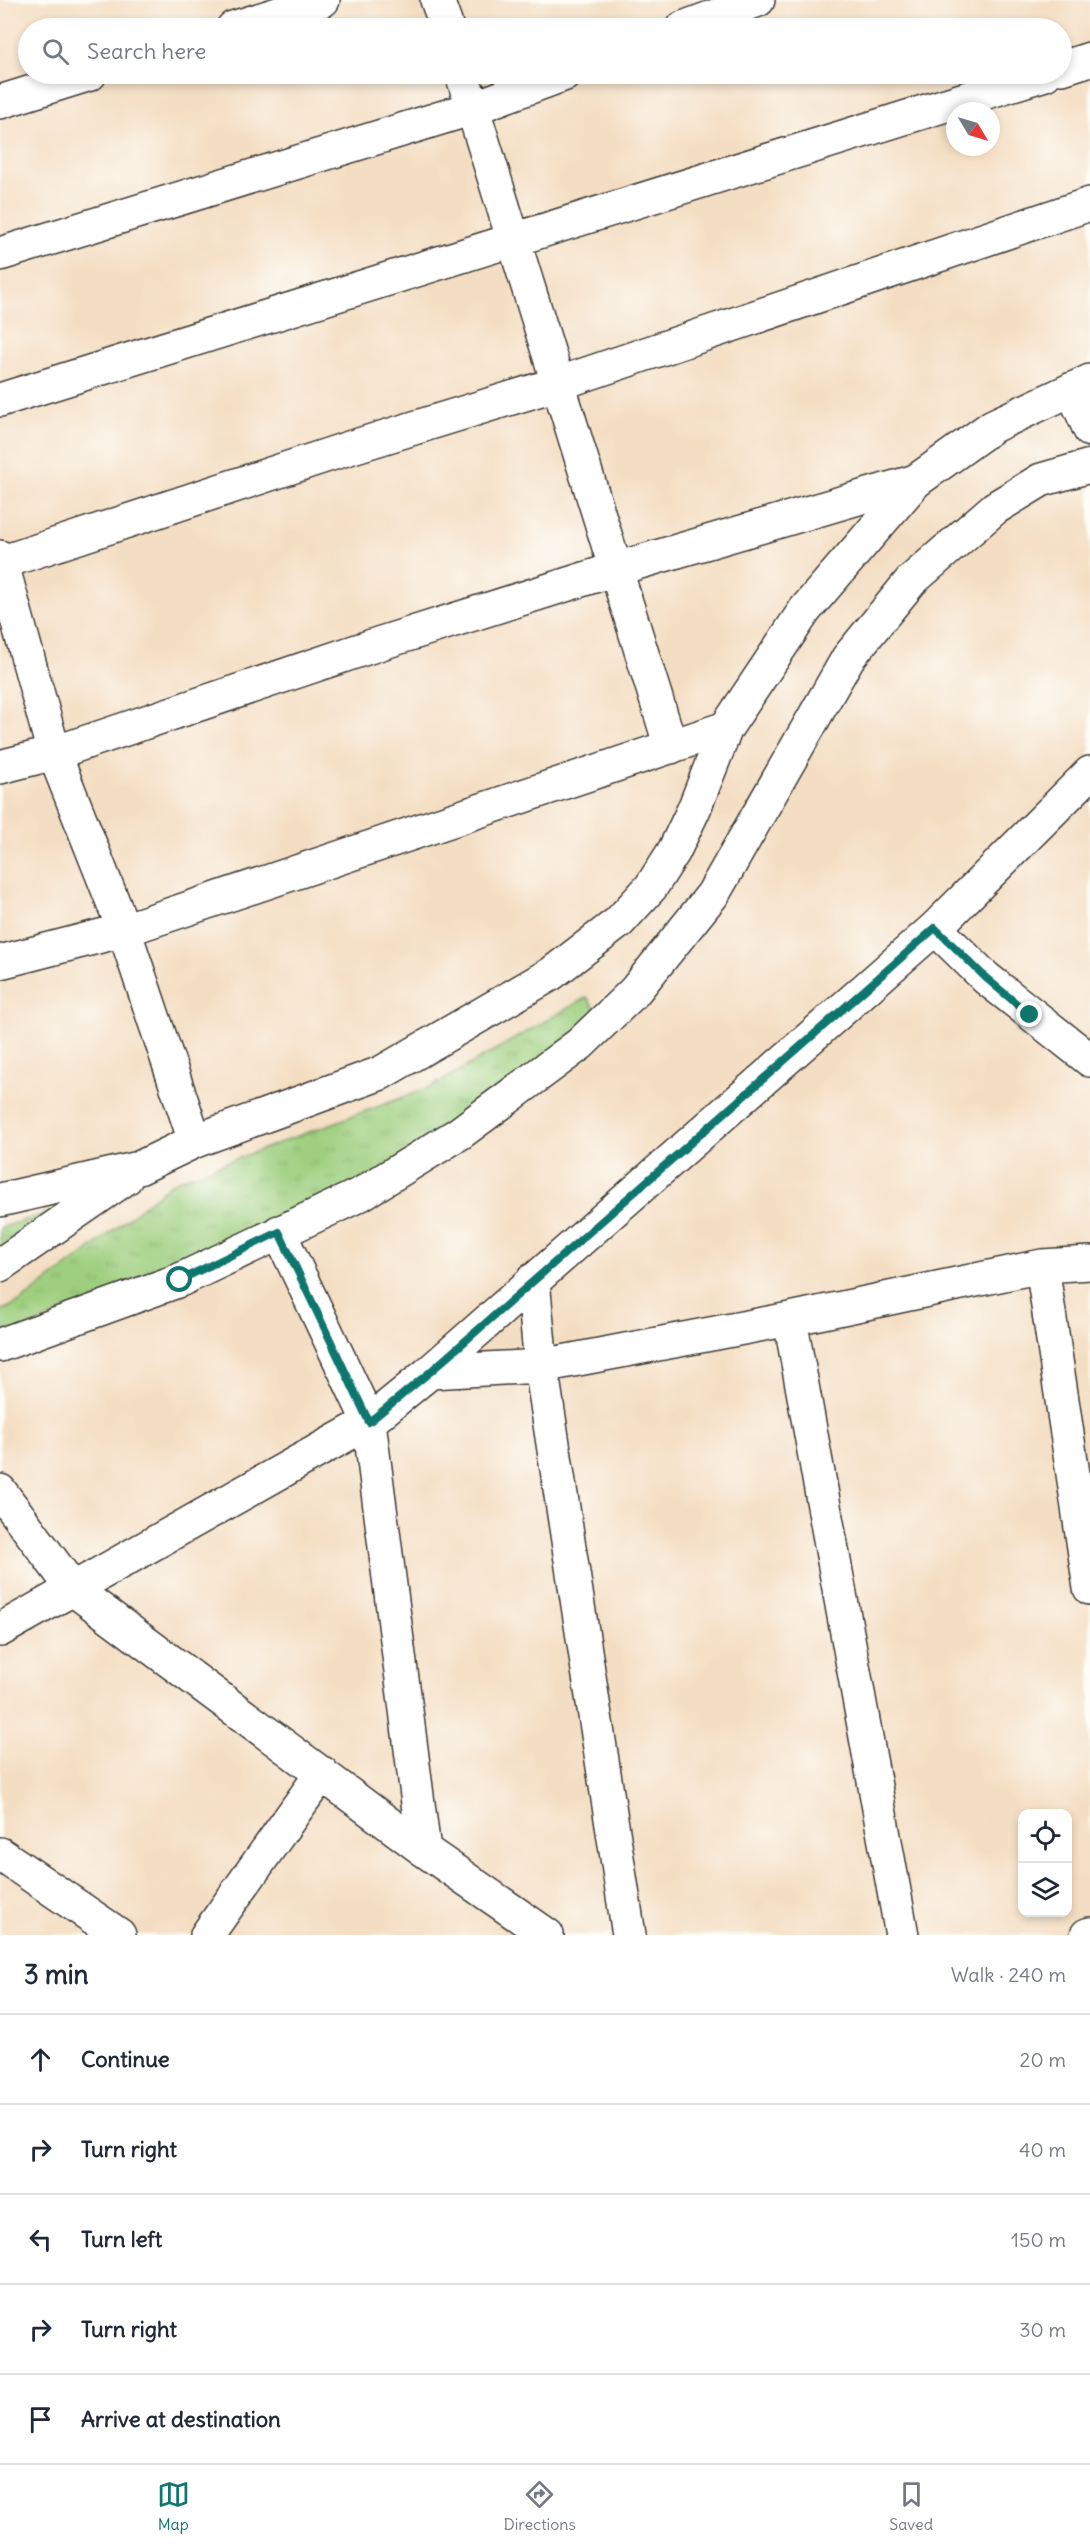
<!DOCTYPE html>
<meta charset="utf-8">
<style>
:root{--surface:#fff;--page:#f2f2f3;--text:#1f2937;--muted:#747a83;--line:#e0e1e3;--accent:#0f766e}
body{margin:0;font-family:Delius,sans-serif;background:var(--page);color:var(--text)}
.controls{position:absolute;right:18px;bottom:18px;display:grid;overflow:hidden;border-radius:12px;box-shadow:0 3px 9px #0003}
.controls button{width:54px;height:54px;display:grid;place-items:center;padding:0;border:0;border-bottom:2px solid var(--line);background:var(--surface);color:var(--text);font:30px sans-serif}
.compass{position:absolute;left:946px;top:102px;width:54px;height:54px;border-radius:50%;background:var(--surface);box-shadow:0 3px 9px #0003;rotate:128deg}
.stop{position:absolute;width:18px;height:18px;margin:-14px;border:4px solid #0f766e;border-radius:50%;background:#fff}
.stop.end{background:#0f766e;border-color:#fff;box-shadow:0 2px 6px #0008}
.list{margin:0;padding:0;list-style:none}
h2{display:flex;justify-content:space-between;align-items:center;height:78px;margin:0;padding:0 24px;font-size:26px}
h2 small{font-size:20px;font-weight:400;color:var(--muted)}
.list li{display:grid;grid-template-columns:39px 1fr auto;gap:18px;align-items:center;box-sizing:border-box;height:90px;padding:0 24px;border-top:2px solid var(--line)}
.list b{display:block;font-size:22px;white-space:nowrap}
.list em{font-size:20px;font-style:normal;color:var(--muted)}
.icon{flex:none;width:33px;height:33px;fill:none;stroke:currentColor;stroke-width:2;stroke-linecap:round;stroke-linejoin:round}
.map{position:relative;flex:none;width:1090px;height:1935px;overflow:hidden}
.search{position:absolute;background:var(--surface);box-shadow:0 3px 9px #0003;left:18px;right:18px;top:18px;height:66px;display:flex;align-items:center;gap:15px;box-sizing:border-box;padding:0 21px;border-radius:33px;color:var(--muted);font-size:22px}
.sheet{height:528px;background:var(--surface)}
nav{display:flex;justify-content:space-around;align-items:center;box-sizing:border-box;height:84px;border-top:2px solid var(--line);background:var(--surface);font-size:16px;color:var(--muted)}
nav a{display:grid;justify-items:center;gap:3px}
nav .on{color:var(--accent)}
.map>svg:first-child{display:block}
</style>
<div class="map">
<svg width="1090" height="1935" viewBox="0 0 1090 1935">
<defs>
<pattern id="grass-tufts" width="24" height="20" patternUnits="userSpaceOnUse" patternTransform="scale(1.5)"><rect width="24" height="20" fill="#9ecf7f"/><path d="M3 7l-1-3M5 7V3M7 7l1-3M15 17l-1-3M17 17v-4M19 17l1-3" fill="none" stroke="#88b16d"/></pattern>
</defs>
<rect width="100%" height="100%" fill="#fdfcf7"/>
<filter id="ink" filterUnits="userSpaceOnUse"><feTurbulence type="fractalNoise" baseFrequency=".0167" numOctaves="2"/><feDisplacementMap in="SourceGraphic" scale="12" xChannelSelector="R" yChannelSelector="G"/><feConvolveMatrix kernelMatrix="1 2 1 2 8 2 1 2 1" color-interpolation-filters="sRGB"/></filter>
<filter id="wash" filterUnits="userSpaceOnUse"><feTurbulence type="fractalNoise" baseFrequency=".008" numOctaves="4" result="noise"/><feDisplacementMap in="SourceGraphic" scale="24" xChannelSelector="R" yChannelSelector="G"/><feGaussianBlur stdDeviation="1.35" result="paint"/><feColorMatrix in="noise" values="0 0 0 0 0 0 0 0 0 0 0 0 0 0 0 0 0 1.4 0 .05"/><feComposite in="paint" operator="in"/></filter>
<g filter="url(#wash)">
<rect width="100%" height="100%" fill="#f4dec3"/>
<path fill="url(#grass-tufts)" stroke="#5d764e" stroke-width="1.5" d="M587,997l13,20 -230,168 -370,154v-28l18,-8 66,-49 89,-72 258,-95z
M77,1203l-77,57v-32z"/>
</g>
<g filter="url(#ink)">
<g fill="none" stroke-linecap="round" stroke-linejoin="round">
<g stroke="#3c3935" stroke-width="36">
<path id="minor" d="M437,0l10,28
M233,28l90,-28
M683,28l75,-28
M1062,68l28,-9
M462,74l209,673
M0,102l90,-28
M0,254l473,-146 92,-34
M0,400l1045,-326
M0,557l54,196 70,177 71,211
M0,563l349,-115 211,-65 530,-179
M0,767l54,-14 324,-109 238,-75 300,-88
M935,928l51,50 104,82
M0,962l124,-32 602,-202
M279,1232l90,190 55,428
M1042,1266l48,322
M533,1280l8,86 88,569
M790,1319l112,616
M430,1372l111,-6 249,-47 252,-53 48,-3
M0,1491l73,98 351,261 123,85
M0,1630l369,-208 61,-50 505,-444 155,-155
M0,1854l119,81
M207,1935l115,-162
M1087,1935l3,-1"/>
</g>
<g stroke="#3c3935" stroke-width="36">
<path id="major" d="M1072,389l18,41
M0,1200l139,-32 56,-27 186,-68 170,-99 68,-52 32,-35 23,-36 20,-42 32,-81 79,-118 111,-129 77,-55 97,-45
M0,1265l126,-87
M0,1345l180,-65 181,-86 99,-61 120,-89 54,-52 79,-98 135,-236 63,-77 84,-73 46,-28 49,-14"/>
</g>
<use href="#minor" stroke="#fff" stroke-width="33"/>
<use href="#major" stroke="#fff" stroke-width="33"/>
</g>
</g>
<g fill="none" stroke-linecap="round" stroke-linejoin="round" filter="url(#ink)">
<path stroke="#0f766e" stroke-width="8" d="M180,1280l99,-48 90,190 61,-50 505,-444 51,50 44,37"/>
</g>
</svg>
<div class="controls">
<button><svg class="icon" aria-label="locate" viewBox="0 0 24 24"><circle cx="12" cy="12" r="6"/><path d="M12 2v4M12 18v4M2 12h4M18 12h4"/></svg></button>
<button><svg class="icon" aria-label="layers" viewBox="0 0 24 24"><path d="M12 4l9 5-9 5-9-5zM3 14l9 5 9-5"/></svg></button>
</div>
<svg class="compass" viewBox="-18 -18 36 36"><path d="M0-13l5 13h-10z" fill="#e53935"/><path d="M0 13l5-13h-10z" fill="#747a83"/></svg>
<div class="stop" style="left:180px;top:1280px"></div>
<div class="stop end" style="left:1030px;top:1015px"></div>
<div class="search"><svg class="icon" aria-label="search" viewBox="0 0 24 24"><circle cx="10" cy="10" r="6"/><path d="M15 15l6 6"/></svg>Search here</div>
</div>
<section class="sheet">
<h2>3 min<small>Walk · 240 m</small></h2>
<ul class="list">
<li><svg class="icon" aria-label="ahead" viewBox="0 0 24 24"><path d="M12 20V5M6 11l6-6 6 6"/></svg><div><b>Continue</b></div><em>20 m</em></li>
<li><svg class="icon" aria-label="right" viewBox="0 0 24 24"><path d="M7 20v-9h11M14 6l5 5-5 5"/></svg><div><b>Turn right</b></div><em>40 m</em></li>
<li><svg class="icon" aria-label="left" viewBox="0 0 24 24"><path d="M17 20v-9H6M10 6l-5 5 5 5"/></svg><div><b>Turn left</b></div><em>150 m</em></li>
<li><svg class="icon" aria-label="right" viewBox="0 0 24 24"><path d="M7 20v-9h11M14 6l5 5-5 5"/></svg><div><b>Turn right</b></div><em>30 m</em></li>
<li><svg class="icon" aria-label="arrive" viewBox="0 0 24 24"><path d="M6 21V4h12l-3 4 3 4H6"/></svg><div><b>Arrive at destination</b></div></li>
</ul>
</section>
<nav>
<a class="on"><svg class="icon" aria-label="map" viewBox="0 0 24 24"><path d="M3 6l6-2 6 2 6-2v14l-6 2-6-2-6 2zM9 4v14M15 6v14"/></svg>Map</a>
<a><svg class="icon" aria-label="directions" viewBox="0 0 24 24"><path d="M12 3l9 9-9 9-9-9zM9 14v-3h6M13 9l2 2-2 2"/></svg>Directions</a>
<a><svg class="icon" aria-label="saved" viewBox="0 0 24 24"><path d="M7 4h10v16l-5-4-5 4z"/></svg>Saved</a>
</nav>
